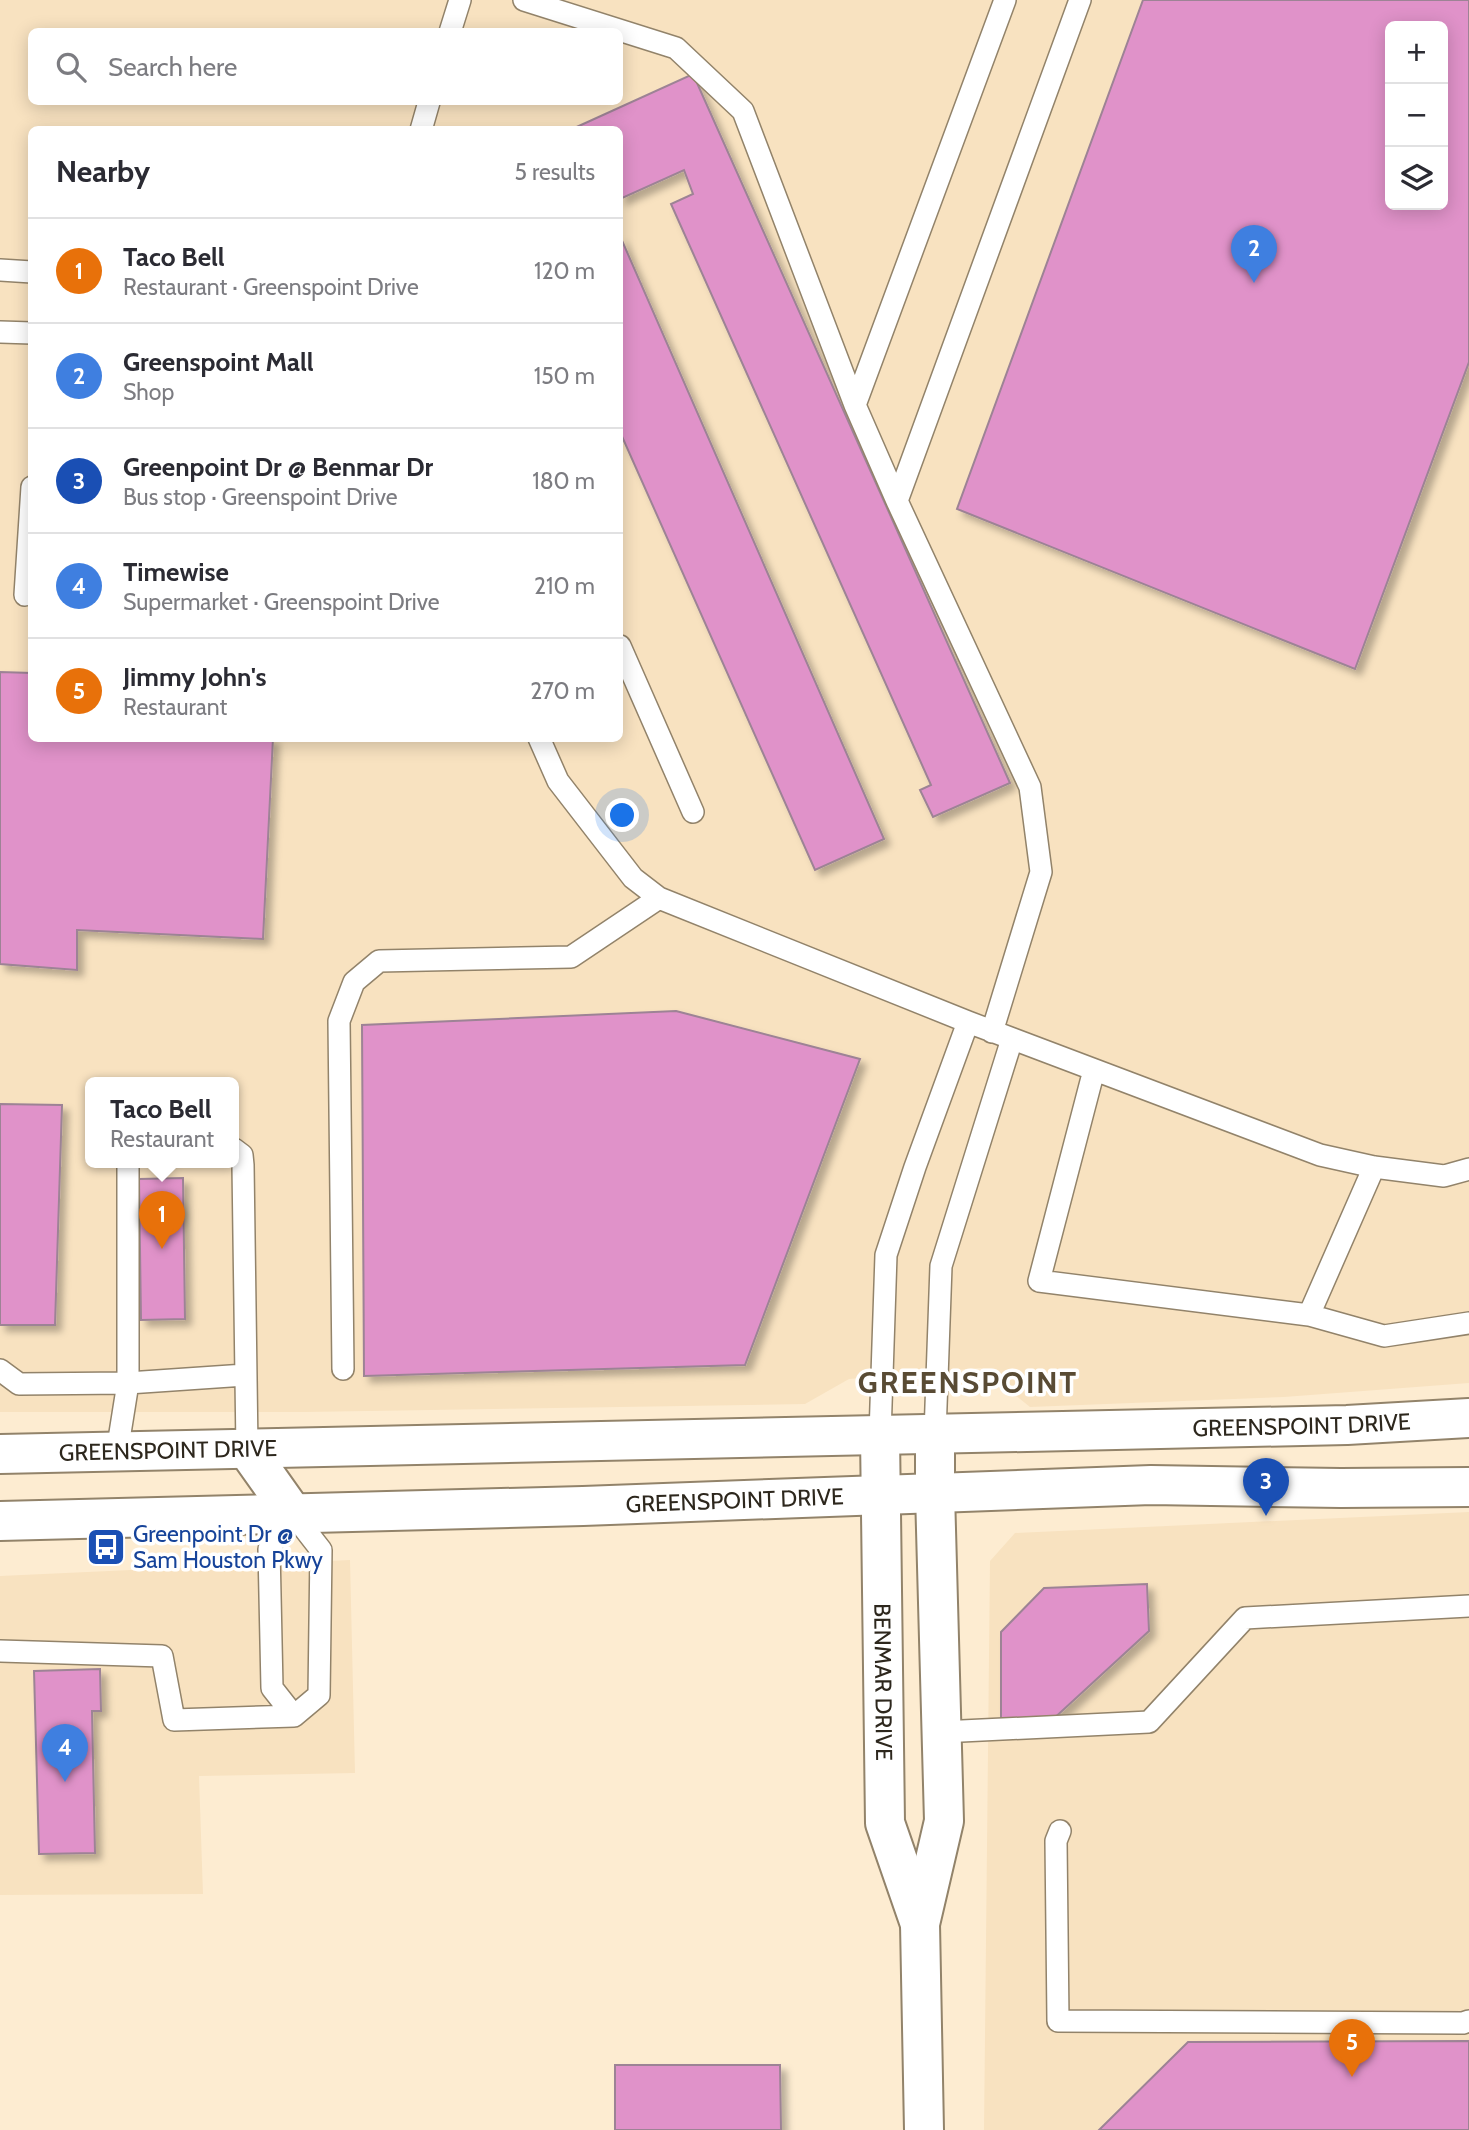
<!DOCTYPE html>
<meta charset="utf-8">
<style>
:root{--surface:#fff;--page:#f7f7f7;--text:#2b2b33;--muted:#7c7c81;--line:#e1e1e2;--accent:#8162dd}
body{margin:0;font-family:Cabin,sans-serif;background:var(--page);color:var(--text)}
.controls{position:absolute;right:21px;top:21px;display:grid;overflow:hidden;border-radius:10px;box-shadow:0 4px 18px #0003}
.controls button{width:63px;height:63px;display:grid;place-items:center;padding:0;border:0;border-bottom:2px solid var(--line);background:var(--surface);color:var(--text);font:35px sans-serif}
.you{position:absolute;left:623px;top:816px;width:24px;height:24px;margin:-18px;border:5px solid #fff;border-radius:50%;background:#1a73e8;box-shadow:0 0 0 10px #1a73e833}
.badge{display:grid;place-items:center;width:46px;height:46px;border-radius:50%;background:var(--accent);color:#fff;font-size:23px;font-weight:700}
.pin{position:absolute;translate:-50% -58px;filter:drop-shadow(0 2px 4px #0008)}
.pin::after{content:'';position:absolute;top:37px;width:24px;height:21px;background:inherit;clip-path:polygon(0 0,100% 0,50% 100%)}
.popup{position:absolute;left:85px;top:1077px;width:154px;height:91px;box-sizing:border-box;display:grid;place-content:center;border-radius:10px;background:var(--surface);filter:drop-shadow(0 2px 5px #0005);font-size:23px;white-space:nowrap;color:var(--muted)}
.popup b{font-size:26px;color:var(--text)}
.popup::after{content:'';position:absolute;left:50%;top:100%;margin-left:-14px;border:14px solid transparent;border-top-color:var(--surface)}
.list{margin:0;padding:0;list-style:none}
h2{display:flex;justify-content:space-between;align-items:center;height:91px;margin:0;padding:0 28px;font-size:30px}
h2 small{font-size:23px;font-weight:400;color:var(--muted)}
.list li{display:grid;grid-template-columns:46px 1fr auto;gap:21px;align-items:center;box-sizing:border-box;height:105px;padding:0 28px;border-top:2px solid var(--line)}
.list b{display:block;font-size:26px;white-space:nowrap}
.list p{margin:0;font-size:23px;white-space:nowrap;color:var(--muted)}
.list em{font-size:23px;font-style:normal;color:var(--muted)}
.icon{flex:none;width:38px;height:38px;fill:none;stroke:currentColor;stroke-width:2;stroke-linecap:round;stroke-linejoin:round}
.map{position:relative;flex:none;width:1469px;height:2130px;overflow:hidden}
.search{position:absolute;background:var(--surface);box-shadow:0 4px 18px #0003;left:28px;top:28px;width:595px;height:77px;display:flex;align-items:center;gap:18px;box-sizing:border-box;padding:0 24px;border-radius:10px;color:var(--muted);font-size:26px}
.panel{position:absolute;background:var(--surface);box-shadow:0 4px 18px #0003;left:28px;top:126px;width:595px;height:616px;border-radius:10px}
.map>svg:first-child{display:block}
</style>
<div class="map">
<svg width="1469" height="2130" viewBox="0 0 1469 2130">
<defs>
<filter id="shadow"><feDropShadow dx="6" dy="6" stdDeviation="3.5" flood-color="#0004"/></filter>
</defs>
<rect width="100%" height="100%" fill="#fdecd1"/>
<path fill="#f8e2c0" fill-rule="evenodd" d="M0,0h1469v1383l-185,14 -254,10 -49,-39 -132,11 -44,25 -500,8h-305zM1390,26h53v179h-53zM32,32h588v70h-588zM32,130h588v608h-588zM90,1083h144v80h-144z
M1469,1512v618h-485l6,-569 25,-28z
M350,1560l5,213 -156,3 4,118 -203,1v-319z"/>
<path fill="#e092c9" stroke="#9d8395" stroke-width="2" fill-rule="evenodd" filter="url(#shadow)" d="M1143,0h326v362l-114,307 -398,-160zM1390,26h53v179h-53z
M693,74l317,709 -77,34 -13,-27 11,-5 -260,-581 22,-10 -9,-24 -64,29v-69h-50z
M620,236l264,603 -69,31 -195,-438z
M0,672l32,1v65h241l-10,201 -186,-9v40l-77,-6z
M676,1011l184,48 -115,306 -381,11 -2,-351z
M0,1104l62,1 -7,220h-55z
M183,1178l2,141 -44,1 -2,-141z
M1147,1584l2,47 -99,91 -49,-1v-89l43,-44z
M100,1669l1,42h-9l3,142 -56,1 -5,-183z
M1469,2041v89h-370l89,-88z
M615,2065h165l1,65h-166z"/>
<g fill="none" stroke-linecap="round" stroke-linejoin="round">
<g stroke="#92836a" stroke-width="24">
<path id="service" d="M524,0l152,48 67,63 112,294 42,96 133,286 11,85 -49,160
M450,32l10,-32
M421,130l8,-28
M0,270l32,2
M0,332l32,1
M855,405l150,-405
M897,501l183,-501
M25,595l7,-108
M620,646l73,166
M539,738l19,43 75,97 26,20 309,124 352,133 54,12 70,9 25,-7
M1094,1070l-55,211 270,34 75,21 85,-13
M234,1149l8,6 1,10 4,284
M1309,1315l65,-148
M343,1369l-4,-348 15,-39 25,-21 192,-4 88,-59
M0,1370l19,14 109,-1 117,-8
M935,1434l6,-168 71,-227
M880,1435l6,-180 29,-88 53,-145
M117,1452l11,-69v-220
M0,1651l162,5 12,64 120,-4 25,-21 2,-145 -28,-36 -24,35 3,139 22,28
M941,1732l208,-10 96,-104 224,-12
M1060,1831l-4,10 2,180 405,2 6,-2"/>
</g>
<g stroke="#92836a" stroke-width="42">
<g id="tertiary">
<path id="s1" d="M880,1435l5,388 35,101"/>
<path d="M247,1449l46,65"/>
<path id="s2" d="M0,1454l1347,-29 122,-7"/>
<path id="s3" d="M0,1521l583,-15 568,-21 190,3 128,-1"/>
<path d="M924,2130l-4,-206 24,-103 -9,-328v-59"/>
</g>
</g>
<use href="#service" stroke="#fff" stroke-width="21"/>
<use href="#tertiary" stroke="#fff" stroke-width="38"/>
</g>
<defs>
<g id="bus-square" transform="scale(2.0125)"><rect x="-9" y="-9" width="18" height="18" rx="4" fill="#1a4fb4" stroke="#fff"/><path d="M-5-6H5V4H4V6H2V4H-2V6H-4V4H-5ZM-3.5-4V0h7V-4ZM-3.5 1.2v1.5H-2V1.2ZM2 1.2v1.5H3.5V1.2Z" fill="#fff"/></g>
</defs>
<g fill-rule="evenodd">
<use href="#bus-square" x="106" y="1547"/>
</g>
<g text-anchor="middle" stroke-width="7" stroke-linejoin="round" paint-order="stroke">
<g font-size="23" fill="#2d271d" stroke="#fff">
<text dy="8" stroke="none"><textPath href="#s2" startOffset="1302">GREENSPOINT DRIVE</textPath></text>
<text dy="8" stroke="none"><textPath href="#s2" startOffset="168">GREENSPOINT DRIVE</textPath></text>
<text dy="8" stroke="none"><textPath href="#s3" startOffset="735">GREENSPOINT DRIVE</textPath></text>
<text dy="8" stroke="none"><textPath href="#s1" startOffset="247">BENMAR DRIVE</textPath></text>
</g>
<g font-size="23" fill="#164399" stroke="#fff" text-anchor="start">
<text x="133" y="1542">Greenpoint Dr @<tspan x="133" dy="26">Sam Houston Pkwy</tspan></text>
</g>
<g font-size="30" font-weight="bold" letter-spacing="2" fill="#594b34" stroke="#fff">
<text x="968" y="1393">GREENSPOINT</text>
</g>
</g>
</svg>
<div class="controls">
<button>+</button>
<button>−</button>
<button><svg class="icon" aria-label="layers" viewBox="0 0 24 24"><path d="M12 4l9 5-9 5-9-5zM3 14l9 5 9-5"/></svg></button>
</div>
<div class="you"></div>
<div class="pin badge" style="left:162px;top:1249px;background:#e8710a">1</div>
<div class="popup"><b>Taco Bell</b>Restaurant</div>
<div class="pin badge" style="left:1254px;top:283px;background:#3f7fe0">2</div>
<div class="pin badge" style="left:1266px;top:1516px;background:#1a4fb4">3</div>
<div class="pin badge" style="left:65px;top:1782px;background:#3f7fe0">4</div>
<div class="pin badge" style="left:1352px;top:2077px;background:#e8710a">5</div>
<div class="search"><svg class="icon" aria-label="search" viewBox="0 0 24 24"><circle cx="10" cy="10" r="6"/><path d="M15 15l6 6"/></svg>Search here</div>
<section class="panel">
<h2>Nearby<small>5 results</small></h2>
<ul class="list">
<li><span class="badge" style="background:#e8710a">1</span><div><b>Taco Bell</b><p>Restaurant · Greenspoint Drive</p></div><em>120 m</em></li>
<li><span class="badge" style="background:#3f7fe0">2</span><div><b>Greenspoint Mall</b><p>Shop</p></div><em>150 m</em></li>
<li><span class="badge" style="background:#1a4fb4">3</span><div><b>Greenpoint Dr @ Benmar Dr</b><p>Bus stop · Greenspoint Drive</p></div><em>180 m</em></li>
<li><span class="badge" style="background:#3f7fe0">4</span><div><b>Timewise</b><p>Supermarket · Greenspoint Drive</p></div><em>210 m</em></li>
<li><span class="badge" style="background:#e8710a">5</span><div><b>Jimmy John's</b><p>Restaurant</p></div><em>270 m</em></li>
</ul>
</section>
</div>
